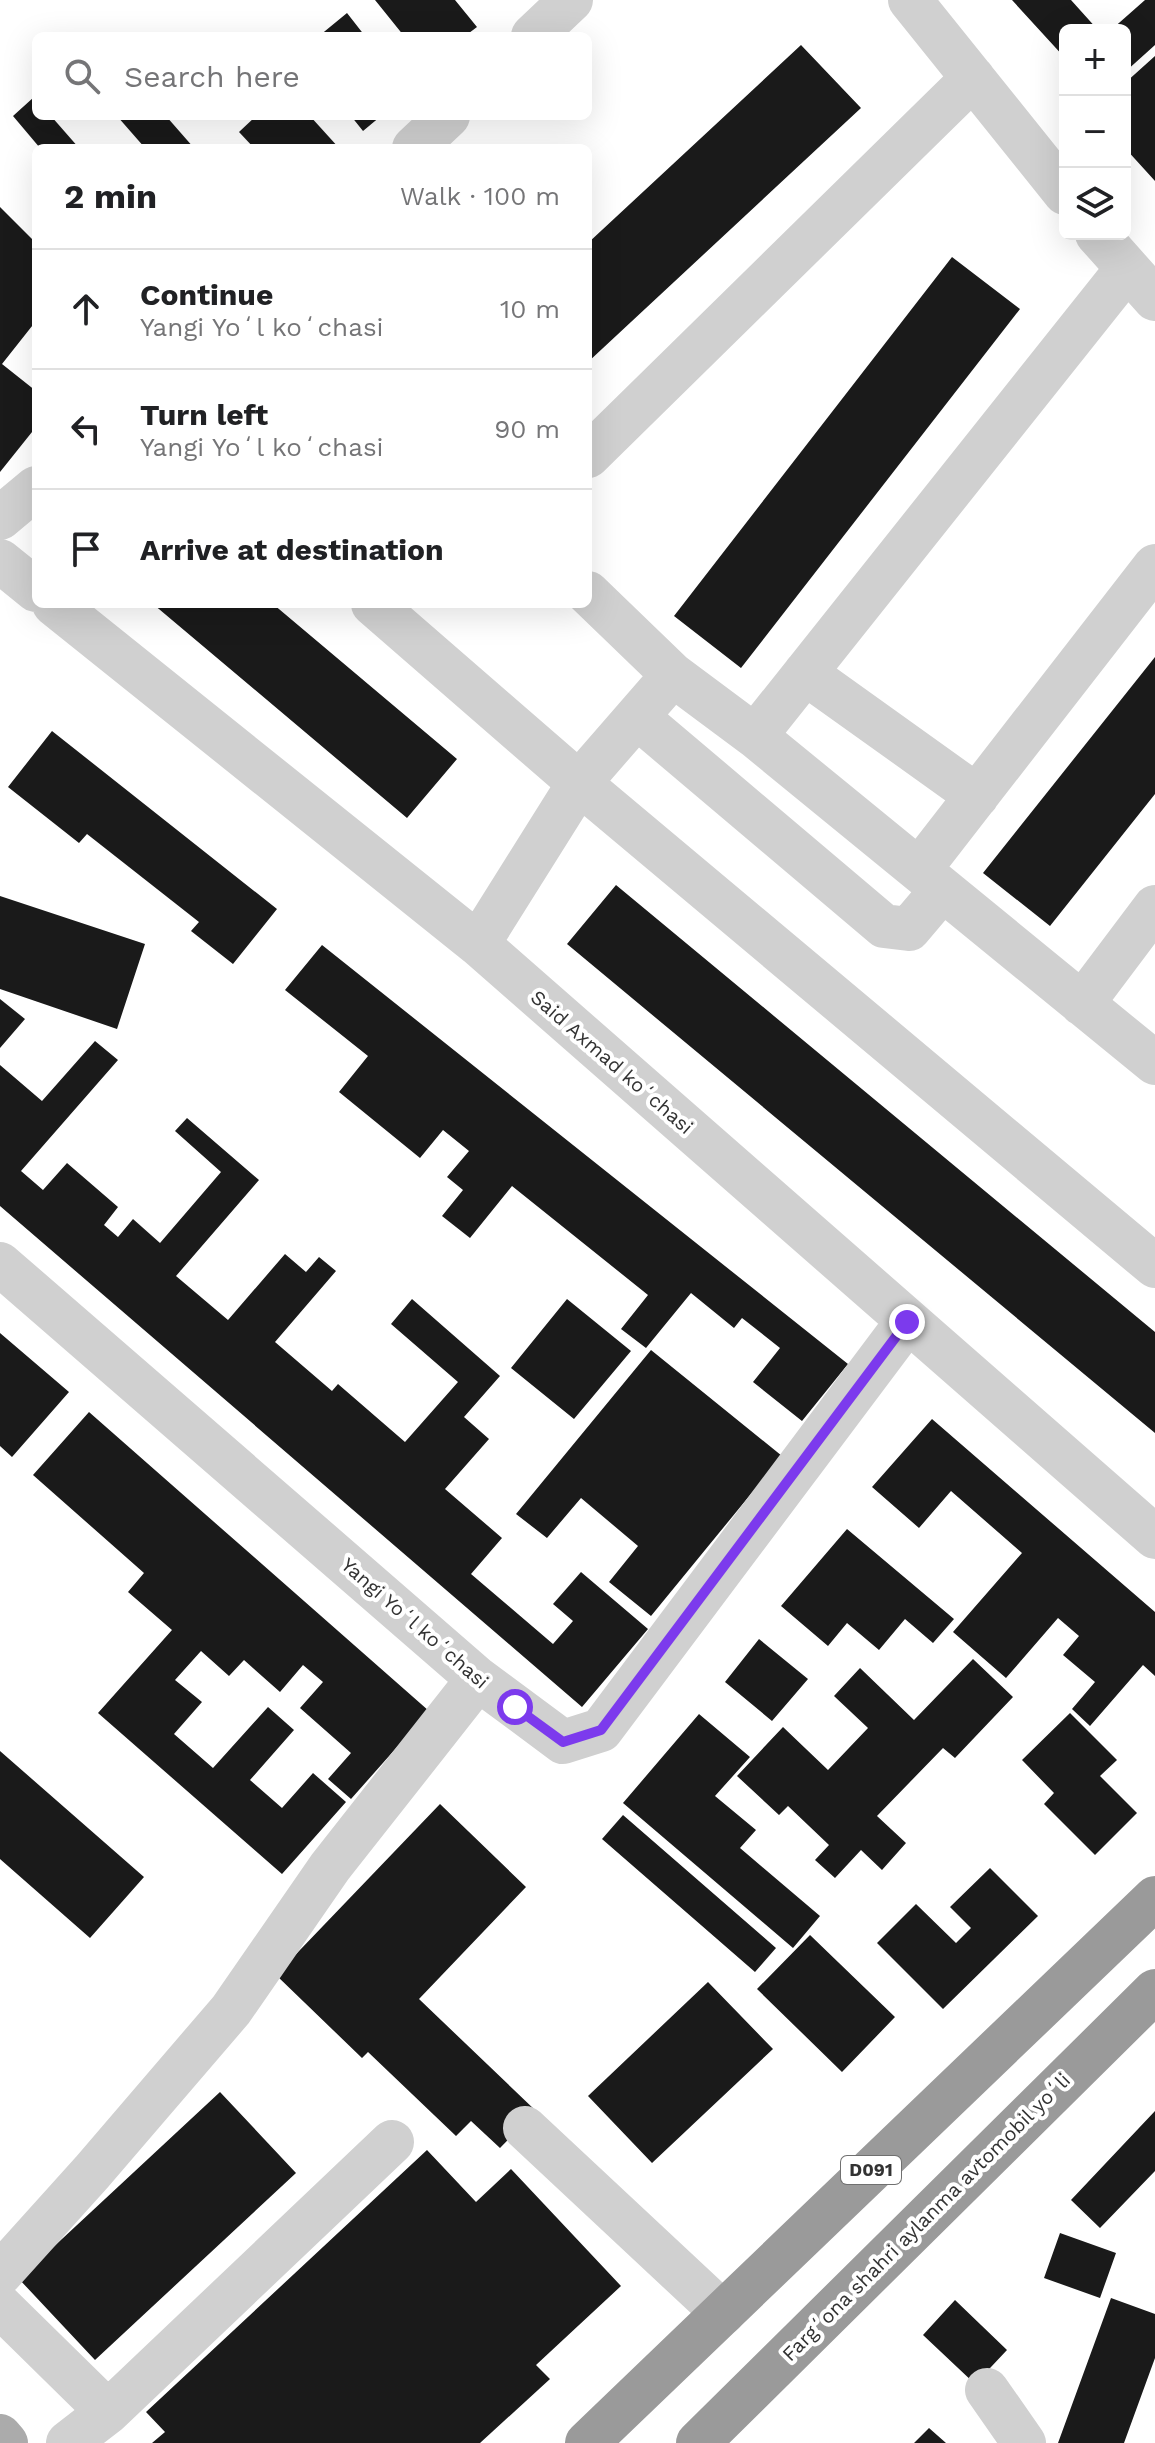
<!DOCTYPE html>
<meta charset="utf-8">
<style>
:root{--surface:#fff;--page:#f6f6f6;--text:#202124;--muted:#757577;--line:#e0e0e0}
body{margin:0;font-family:"Work Sans",sans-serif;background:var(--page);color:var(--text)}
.controls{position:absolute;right:24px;top:24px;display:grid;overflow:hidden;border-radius:12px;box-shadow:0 8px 32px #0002}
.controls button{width:72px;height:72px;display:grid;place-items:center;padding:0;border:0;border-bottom:2px solid var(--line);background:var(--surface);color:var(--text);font:40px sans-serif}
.stop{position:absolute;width:24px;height:24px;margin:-18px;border:6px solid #7c3aed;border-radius:50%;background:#fff}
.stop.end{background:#7c3aed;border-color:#fff;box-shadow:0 2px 8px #0008}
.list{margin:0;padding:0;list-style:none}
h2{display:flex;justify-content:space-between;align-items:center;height:104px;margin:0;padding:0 32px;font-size:34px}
h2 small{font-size:26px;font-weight:400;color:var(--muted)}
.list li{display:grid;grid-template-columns:52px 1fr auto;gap:24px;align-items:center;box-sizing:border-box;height:120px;padding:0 32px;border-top:2px solid var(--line)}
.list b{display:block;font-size:30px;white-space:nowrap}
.list p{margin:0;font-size:26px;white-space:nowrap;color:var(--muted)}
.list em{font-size:26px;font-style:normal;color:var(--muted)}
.icon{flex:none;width:44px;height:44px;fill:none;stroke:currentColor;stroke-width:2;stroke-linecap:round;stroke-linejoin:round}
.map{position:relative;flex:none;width:1155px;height:2443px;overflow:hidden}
.search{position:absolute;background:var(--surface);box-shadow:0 8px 32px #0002;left:32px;top:32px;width:560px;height:88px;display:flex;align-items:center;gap:20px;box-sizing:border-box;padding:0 28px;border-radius:12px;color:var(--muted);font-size:30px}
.panel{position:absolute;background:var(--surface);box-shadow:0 8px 32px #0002;left:32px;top:144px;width:560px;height:464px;border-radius:12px}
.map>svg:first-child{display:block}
</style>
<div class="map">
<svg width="1155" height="2443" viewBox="0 0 1155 2443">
<rect width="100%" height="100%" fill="#fff"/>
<path fill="#1a1a1a" d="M375,0h80l22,27 -12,9h-61z
M1012,0h59l27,30h-33v28z
M1145,0h10v45l-30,27v-42h-14z
M347,13l18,23h-46z
M801,45l60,63 -273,254v-119z
M1155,56v125l-30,-33v-65z
M34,97l2,19h15l28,32h-39l-27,-32z
M117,116h49l28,32h-49z
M256,116h54l29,32h-85l-15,-16z
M351,116h30l-18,15z
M0,207l36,36v78l-34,43 34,27v36l-36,45z
M952,257l68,52 -279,359 -67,-52z
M153,604h120l184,155 -50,59z
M1155,657v137l-105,132 -67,-53z
M52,731l225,178 -44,55 -42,-33 8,-9 -112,-88 -8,9 -71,-56z
M616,885l539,447v101l-588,-489z
M0,896l145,48 -28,85 -117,-40z
M322,945l526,419 -46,57 -49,-39 27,-34 -38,-30 -8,10 -43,-35 -45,55 -25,-19 27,-34 -136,-109 -42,52 -28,-22 21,-26 -16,-13 22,-26 -26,-21 -23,28 -81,-66 29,-36 -83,-66z
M0,999l25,20 -25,29z
M95,1041l23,19 -97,111 22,19 24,-27 51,44 -14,18 14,12 15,-18 27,24 61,-71 -46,-41 12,-13 72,62 -83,96 52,44 57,-66 21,18 13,-15 17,14 -61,71 57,49 6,-7 67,58 53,-60 -67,-58 21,-25 88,77 -36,41 25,22 -44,50 57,49 -31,36 82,70 20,-23 -20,-17 28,-32 67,57 -66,78 -582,-501v-141l42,36z
M567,1299l64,52 -57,68 -63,-51z
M0,1333l69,59 -57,65 -12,-11z
M651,1350l131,106 -131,160 -42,-34 29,-36 -57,-48 -34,40 -31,-24z
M89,1412l340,299 -78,88 -23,-20 23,-26 -51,-45 23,-26 -20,-17 -23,27 -36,-32 -15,16 -28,-25 -26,29 27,22 -28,32 39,34 55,-61 26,23 -44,50 32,28 31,-35 33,29 -64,72 -184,-161 74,-83 -44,-38 16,-19 -111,-98z
M932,1419l223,193v64l-12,-11 -53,61 -18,-17 23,-27 -32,-27 16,-19 -21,-18 -52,60 -53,-46 69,-79 -71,-62 -32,37 -47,-41z
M847,1529l107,90 -21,24 -28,-24 -26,31 -32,-27 -19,23 -47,-40z
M759,1639l49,40 -36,42 -47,-39z
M973,1659l40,38 -58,61 -12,-10 -66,68 29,27 -24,27 -21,-20 -26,28 -20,-18 14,-15 -41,-39 -9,9 -42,-39 46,-49 45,43 40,-42 -34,-32 26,-28 54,52z
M1070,1713l47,47 -17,16 37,37 -42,42 -51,-51 10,-11 -32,-33z
M699,1714l51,43 -35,39 41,34 -16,18 80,68 -27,32 -170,-145z
M0,1751l144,126 -54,61 -90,-79z
M440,1804l86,83 -107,112 117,112 -36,37 -29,-27 -15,15 -88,-84 -6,6 -86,-83z
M623,1815l153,133 -21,24 -153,-133z
M990,1868l48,48 -95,93 -66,-66 39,-39 40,39 15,-15 -21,-21z
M810,1935l85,82 -53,55 -85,-83z
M708,1982l65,67 -121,114 -64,-67z
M220,2092l76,81 -201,187 -76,-81z
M1155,2111v60l-55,57 -29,-28z
M427,2150l49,52 35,-33 110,117 -85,79 14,14 -70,64h-328l13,-11 -19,-20z
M1060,2233l56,20 -16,45 -56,-20z
M1111,2298l44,16v44l-31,85h-66z
M955,2300l52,50 -32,34 -52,-49z
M929,2428l17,15h-32z"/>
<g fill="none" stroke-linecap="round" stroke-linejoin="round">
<path stroke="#d0d0d0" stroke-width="44" d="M910,0l155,193
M533,36l38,-36
M414,148l34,-32
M1097,234l58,65
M588,456l385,-378
M0,518l36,-30
M0,561l36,29
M54,604l424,340 677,593
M373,604l206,179 576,483
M805,673l172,123
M673,675l82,61 400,327
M637,717l247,209 25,3 33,-39
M755,736l371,-466
M919,870l236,-304
M478,944l101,-161 94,-108 -85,-82
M1082,1004l73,-97
M0,1264l478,415 85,63 38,-12 306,-408
M525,2128l198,185
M0,2274l92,-102 139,-162 99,-143 148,-188
M0,2306l108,106
M987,2390l37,53
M68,2443l40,-31 284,-270"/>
<path stroke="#ababab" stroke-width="44" d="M0,2436l6,7"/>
<path stroke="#9a9a9a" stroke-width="44" d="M587,2443l568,-545
M698,2443l457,-452"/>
</g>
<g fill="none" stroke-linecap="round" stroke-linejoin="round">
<path stroke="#7c3aed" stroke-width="10" d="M515,1707l48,35 38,-12 306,-408"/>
</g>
<g text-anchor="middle" stroke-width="8" stroke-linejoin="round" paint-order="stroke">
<rect fill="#fff" stroke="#707070" stroke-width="2" x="841" y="2156" width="60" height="28" rx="6"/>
<g font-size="18" font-weight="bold" fill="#333">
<text x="871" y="2176">D091</text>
</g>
<g font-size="20" fill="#333" stroke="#fff">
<text transform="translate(612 1062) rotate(41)" y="7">Said Axmad koʻchasi</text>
<text transform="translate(415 1623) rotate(41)" y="7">Yangi Yoʻl koʻchasi</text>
<text transform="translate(926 2217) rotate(-45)" y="7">Fargʻona shahri aylanma avtomobil yoʻli</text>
</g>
</g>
</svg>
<div class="controls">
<button>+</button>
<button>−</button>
<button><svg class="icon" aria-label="layers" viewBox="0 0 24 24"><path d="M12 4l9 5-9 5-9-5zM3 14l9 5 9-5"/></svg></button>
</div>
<div class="stop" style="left:515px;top:1707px"></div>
<div class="stop end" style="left:907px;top:1322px"></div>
<div class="search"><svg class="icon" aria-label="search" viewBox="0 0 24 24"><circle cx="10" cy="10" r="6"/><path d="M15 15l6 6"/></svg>Search here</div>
<section class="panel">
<h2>2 min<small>Walk · 100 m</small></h2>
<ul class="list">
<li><svg class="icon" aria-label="ahead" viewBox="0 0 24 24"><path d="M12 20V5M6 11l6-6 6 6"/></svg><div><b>Continue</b><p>Yangi Yoʻl koʻchasi</p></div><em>10 m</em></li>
<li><svg class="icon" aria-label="left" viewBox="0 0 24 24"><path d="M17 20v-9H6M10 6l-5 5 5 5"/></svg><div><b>Turn left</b><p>Yangi Yoʻl koʻchasi</p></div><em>90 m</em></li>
<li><svg class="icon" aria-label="arrive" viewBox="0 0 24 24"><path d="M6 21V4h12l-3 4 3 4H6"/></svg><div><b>Arrive at destination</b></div></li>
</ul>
</section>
</div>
